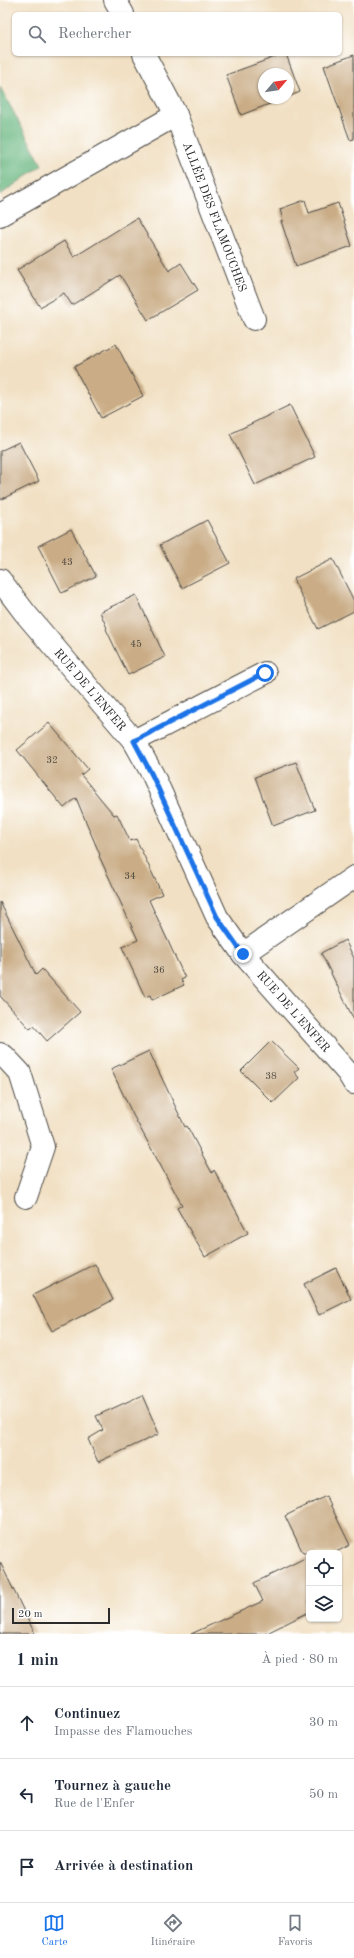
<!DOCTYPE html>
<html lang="fr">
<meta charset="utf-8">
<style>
:root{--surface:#fff;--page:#f6f6f7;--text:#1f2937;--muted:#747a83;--line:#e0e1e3;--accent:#1a73e8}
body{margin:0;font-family:"Old Standard TT",serif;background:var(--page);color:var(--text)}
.controls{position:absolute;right:12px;bottom:12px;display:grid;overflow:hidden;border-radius:6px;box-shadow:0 1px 3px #0004}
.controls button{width:36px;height:36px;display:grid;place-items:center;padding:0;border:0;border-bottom:1px solid var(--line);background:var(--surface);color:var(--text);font:20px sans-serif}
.compass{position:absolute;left:258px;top:68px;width:36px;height:36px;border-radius:50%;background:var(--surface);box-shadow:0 1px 3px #0004;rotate:61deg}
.scale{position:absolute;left:12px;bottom:10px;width:98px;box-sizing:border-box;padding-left:4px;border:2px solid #2b2b2b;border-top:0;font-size:11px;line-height:14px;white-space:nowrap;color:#2b2b2b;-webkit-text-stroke:3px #fff;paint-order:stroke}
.stop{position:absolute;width:12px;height:12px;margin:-9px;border:3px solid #1a73e8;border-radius:50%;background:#fff}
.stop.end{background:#1a73e8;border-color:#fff;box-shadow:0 1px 4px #0008}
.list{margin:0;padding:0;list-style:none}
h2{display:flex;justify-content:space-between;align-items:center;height:52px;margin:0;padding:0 16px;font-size:17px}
h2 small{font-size:13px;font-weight:400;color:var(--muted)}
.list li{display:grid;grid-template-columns:26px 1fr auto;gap:12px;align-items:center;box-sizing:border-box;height:72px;padding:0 16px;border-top:1px solid var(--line)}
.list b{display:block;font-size:15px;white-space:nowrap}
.list p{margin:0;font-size:13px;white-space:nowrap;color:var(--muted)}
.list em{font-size:13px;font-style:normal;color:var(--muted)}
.icon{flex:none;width:22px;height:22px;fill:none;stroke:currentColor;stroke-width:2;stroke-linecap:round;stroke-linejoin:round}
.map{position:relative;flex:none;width:354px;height:1634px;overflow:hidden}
.search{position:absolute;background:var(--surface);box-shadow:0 1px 3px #0004;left:12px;right:12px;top:12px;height:44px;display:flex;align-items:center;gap:10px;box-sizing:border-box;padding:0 14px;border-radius:6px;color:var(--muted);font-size:15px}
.sheet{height:268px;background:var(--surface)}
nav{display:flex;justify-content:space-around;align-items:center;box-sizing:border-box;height:56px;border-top:1px solid var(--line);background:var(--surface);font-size:11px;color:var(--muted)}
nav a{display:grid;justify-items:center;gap:2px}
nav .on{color:var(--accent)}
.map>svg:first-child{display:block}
</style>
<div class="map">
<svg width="354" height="1634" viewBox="0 0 354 1634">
<rect width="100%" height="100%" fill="#fff"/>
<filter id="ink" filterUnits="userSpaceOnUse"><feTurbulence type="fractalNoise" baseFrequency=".025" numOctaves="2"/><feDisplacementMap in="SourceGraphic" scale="8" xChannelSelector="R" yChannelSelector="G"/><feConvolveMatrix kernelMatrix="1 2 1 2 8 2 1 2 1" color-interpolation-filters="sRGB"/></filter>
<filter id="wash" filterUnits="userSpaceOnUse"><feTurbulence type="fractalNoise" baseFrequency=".012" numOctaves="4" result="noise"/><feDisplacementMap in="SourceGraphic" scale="16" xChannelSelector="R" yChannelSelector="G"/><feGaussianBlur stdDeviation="0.9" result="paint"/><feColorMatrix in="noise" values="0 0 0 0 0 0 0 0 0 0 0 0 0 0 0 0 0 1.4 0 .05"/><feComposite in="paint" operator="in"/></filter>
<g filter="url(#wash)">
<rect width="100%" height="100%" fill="#f1e0c3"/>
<path fill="#6cb882" stroke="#4c7256" d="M0,87l42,78 -42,30z"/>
<g id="blocks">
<path fill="#caad87" d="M283,54h3l14,38 -12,5v-23h-24v24h21l-44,17 -15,-40z
M354,55v84l-4,1 -26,-74z
M305,200l4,13 29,-10 14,43 -56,20 -15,-45h2l-3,-12z
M137,218l32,53 12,-8 17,27 -50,30 -28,-45 -48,30 -8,-12 -24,14 -23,-37 47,-29 10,16z
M116,344l27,52 -42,22 -27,-51z
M290,405l25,52 -60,28 -25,-51z
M19,442l20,39 -39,19v-49z
M207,520l23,43 -48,25 -22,-43z
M71,529l25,47 -34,17 -24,-47z
M333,559l21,42v10l-36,18 -25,-50z
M136,595l29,62 -37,18 -22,-46 1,-1 -7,-16z
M49,723l39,46 -7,6 33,40 3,-1 13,27 6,-2 26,55 -13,6 36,78 -4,2 3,5 -32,15 -2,-5 -5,2 -23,-50 16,-7 -39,-84 1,-1 -24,-57 -12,10 -47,-58z
M296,762l19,48 -42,16 -18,-49z
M0,902l36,73 6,-6 38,43 -33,29 -13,-15 -4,3 -30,-33z
M345,940l9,18v62l-33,-67z
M271,1041l28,27 -5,4 5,6 -26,25 -32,-32z
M149,1051l36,76 2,-1 25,47 2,-3 34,63 -43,24 -28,-49 5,-3 -49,-90 -22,-46z
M95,1264l18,36 -61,31 -19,-36z
M336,1268l15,31 -32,16 -15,-31z
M142,1395l17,39 -61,28 -10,-23 15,-9 -7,-14z
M326,1496l24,49 -16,8h-31l-18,-37z
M309,1556v56l-44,22h-74l72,-33 -9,-18z
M0,1562l35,72h-35z"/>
</g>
</g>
<g filter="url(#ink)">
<use href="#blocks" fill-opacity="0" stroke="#494642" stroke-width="1"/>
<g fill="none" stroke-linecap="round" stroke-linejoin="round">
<g stroke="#494642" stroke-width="24">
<g id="street">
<path d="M115,0l8,14"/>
<path id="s1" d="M144,54l32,61 78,204"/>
<path d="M0,215l176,-100"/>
<path id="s2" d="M0,580l25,33 109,128 19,34 64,142 26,37 105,119 6,10"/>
<path d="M134,741l131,-68"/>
<path d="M243,954l111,-77"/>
<path d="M0,1054l4,2 16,17 23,74 -17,50"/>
</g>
</g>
<use href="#street" stroke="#fff" stroke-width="22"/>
</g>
</g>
<g fill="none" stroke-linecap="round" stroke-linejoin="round" filter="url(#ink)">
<path stroke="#1a73e8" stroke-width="5" d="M243,954l-26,-37 -65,-142 -18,-34 131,-68"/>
</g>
<g text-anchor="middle" stroke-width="3" stroke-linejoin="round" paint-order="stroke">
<g font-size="10" fill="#534c42">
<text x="67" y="565">43</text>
<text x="136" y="647">45</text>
<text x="52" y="763">32</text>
<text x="130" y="879">34</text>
<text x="159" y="973">36</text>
<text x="271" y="1079">38</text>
</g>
<g font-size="12" fill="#2b2b2b" stroke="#fff">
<text dy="4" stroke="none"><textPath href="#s1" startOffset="178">ALLÉE DES FLAMOUCHES</textPath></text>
<text dy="4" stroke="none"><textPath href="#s2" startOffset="142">RUE DE L'ENFER</textPath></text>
<text dy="4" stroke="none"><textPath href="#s2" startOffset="526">RUE DE L'ENFER</textPath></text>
</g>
</g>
</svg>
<div class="controls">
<button><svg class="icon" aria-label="locate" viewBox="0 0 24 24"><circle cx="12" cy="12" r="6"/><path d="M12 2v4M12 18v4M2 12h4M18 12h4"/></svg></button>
<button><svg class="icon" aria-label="layers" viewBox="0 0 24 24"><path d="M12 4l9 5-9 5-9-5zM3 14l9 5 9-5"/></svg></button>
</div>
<svg class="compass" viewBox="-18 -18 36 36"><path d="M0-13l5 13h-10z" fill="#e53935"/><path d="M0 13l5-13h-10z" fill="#747a83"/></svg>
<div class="scale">20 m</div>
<div class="stop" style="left:265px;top:673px"></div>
<div class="stop end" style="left:243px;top:954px"></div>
<div class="search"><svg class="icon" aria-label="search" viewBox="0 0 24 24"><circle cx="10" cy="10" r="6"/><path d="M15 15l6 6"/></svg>Rechercher</div>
</div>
<section class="sheet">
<h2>1 min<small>À pied · 80 m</small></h2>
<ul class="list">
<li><svg class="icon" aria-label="ahead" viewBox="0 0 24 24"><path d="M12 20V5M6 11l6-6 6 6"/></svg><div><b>Continuez</b><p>Impasse des Flamouches</p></div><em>30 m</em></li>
<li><svg class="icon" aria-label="left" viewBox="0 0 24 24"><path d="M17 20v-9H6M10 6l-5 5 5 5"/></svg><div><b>Tournez à gauche</b><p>Rue de l'Enfer</p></div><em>50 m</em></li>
<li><svg class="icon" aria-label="arrive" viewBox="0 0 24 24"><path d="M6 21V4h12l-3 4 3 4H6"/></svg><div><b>Arrivée à destination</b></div></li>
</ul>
</section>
<nav>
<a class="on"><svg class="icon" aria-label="map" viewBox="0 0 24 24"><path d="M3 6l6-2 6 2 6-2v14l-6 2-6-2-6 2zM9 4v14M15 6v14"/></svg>Carte</a>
<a><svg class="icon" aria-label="directions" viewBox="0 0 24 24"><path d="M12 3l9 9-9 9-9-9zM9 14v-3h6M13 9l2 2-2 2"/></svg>Itinéraire</a>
<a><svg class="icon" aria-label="saved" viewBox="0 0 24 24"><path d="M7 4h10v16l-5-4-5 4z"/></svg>Favoris</a>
</nav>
